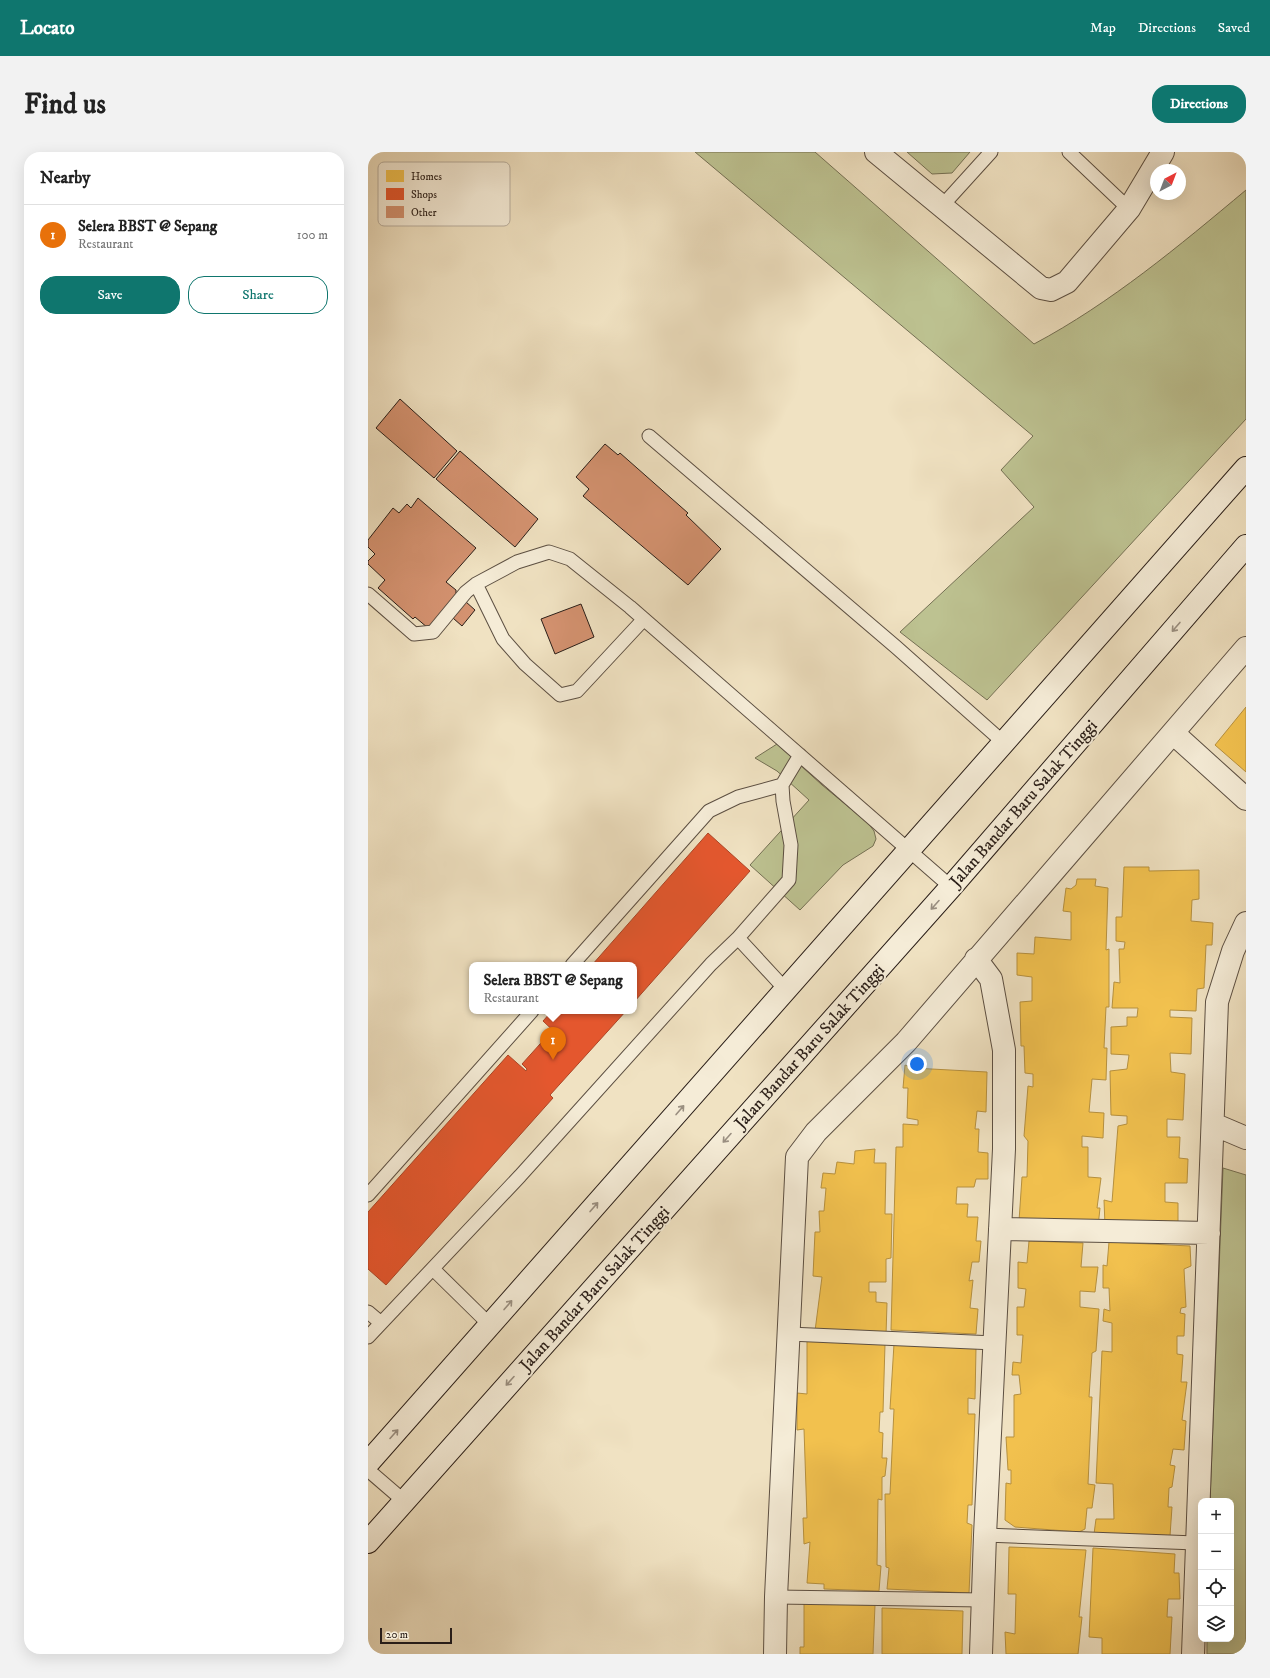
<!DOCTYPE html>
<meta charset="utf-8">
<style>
:root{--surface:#fff;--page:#f2f2f2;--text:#222;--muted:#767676;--line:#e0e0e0;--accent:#0f766e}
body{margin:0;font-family:"IM FELL DW Pica",serif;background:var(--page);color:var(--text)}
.controls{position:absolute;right:12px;bottom:12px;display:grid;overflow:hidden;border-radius:8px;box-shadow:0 4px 16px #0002}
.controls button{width:36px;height:36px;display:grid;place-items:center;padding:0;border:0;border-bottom:1px solid var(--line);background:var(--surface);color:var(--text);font:20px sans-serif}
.compass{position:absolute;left:782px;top:12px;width:36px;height:36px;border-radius:50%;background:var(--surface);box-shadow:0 4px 16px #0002;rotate:42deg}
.scale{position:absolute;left:12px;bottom:10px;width:72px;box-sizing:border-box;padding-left:4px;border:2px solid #2a1e18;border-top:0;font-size:11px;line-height:14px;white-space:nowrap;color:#2a1e18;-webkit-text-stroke:3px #f5ecd7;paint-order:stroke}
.you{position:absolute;left:549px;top:912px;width:14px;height:14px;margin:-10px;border:3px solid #fff;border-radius:50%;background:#1a73e8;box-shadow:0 0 0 6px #1a73e833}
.badge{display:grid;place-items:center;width:26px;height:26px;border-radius:50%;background:var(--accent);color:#fff;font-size:13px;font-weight:700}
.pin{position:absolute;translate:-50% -33px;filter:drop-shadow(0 1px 2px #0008)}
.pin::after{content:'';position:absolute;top:21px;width:14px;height:12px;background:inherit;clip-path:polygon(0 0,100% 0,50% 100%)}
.popup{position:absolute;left:101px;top:810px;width:168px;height:52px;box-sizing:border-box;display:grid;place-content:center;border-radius:8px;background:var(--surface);filter:drop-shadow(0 1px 3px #0005);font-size:13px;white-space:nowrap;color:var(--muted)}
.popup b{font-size:15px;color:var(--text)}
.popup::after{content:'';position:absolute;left:50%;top:100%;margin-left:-8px;border:8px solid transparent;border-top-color:var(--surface)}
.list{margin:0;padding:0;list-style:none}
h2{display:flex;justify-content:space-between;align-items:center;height:52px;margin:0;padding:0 16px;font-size:17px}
h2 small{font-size:13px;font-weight:400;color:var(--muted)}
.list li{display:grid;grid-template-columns:26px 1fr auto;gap:12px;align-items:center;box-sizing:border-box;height:60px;padding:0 16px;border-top:1px solid var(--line)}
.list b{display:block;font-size:15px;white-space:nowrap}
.list p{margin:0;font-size:13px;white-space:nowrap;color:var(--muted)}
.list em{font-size:13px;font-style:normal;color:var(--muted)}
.actions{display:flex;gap:8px;padding:12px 16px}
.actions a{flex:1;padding:9px 0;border:1px solid var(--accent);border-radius:16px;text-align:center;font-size:14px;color:var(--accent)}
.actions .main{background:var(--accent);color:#fff}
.icon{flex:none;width:22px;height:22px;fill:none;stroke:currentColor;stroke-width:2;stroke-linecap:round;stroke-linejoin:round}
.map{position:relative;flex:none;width:878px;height:1502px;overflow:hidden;border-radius:16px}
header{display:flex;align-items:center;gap:24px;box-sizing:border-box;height:56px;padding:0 20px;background:var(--accent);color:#fff}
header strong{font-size:19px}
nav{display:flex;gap:22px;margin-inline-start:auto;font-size:14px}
.intro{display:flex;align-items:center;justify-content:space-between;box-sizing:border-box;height:96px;padding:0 24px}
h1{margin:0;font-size:28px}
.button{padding:10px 18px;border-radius:16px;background:var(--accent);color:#fff;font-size:14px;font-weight:700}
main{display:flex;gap:24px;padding:0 24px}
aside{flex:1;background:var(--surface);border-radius:16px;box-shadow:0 4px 16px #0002}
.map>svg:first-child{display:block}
</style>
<header>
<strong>Locato</strong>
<nav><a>Map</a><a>Directions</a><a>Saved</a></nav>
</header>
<div class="intro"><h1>Find us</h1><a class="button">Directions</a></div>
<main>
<aside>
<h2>Nearby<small></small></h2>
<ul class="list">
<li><span class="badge" style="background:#e8710a">1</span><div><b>Selera BBST @ Sepang</b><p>Restaurant</p></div><em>100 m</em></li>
</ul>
<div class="actions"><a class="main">Save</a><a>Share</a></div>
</aside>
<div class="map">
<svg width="878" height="1502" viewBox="0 0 878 1502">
<rect width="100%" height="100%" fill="#f0e2c2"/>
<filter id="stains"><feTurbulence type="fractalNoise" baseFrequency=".005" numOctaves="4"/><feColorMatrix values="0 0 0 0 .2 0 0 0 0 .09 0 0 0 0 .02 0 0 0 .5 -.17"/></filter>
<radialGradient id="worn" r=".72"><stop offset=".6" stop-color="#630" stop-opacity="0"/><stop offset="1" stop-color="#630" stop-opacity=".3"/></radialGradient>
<path fill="#bdc291" stroke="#747054" d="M327,0h120l219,192c77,-41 145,-98 212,-154v229l-259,281 -87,-68 134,-125 -33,-37 32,-34z
M539,0h63l-18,21 -20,1z
M409,592l45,41 46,38 6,8 2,8 -3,7 -30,19 -43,45 -50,-45 59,-65 -32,-29 -22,-13z
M855,1016l23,7v479h-39v-15h24v-138h-21z"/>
<path fill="#f2c14e" stroke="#b6903e" d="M878,555v65l-31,-27z
M756,715h25v4l50,-1v29l-7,1 -1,21 22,2 -1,22h-6l-2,43 -7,1 -1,22 -26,-1v7l22,1 -1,36 -21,-1 1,19 14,2 -2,46 -16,-1v18h13l-1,21 9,1 -1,24h-22v19l13,1v24l-73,-1 -1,-26 8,2 6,-76 9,-2v-8l-16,-1 -1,-44 17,-2 2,-14 -18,-1v-27l16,-1v-9h10l1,-9h-26l2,-26 6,1 -1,-34h5l1,-7 -9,-1v-24h6z
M709,727h19l-1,7 13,2 -2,62 3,-1v58h-3l-2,41h3l-1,32 -14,-1 -3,33 15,1 -1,25 -21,-2v11h6v30l13,1 -4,30h3l-2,19 -79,-6 3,-44h5l1,-36 -4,-5 4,-50 5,1v-13l-8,-1 -1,-27h-3l-1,-44 12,-1v-24l-15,-2v-22l17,1 1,-17 36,3v-28l-8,-1 3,-23 5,1 5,-4z
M537,913l8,3 74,4 -1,40 -9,-1 -2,18h4l-1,23 10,1v26h-12l-2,8h-17l-1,17h12l-1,13h11l-2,24h5l-2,21h-7l-3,19 4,-1 -3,28 8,1 -2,25 -85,-4 5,-183h7v-23l15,1v-5l-11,-2 1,-30h-5z
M507,997l-1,14h12l-1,51h7l-1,44 -5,1v23h-17v10h7v10l11,1 -1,32 -71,-4 7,-54 -9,-1 2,-44h5l-1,-21h5l2,-23h-5l2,-15 12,1 2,-12 17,2 1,-13z
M661,1089l54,2 -2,24h17l-3,25 -15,-1v16l19,2 -3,42 -4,2 -3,44h3l-4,87 7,1 -3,23h-5l-2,21 -6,3 -64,-5 -10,-7 1,-37 5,1v-14h-3l-2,-33h8v-42l7,-1 -2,-19h-7l1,-13 8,1 2,-28h-6v-28h7l2,-18 -8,-1v-26l9,1z
M741,1090l81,4 1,20 -7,3 2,38 -5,1 -1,5 5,1 -1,22h-7v18l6,1 -2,27h6l-5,38 4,1 -2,29 -11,-1 -3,16 5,1 -3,21 -3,1 -1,19h4l-2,29 -76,-2 2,-15h18l-1,-35 -17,-1 6,-132 10,1v-29l-9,-2 1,-12 6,2 -1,-23h-6v-23l4,1z
M439,1187l78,5 -2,68h-3l-1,20 4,1 -1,25h5l-2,18 -3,1v23l-4,-1 -1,66 4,1 -2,25 -55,-2v-5l-17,-1 3,-41 -6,2 -1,-26h4l-3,-89 -7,1v-37l10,1z
M526,1192l82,4 -1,51 -7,-1v16h7l-3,91h-4l-1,18 5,2 -3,68 -82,-4 2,-21 -3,-1 -1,-73h5l4,-85h-4z
M641,1395l77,3 -7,67h3l-4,37h-72l-1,-22 10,2 1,-40h-8z
M725,1396l82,6 -1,19h5l1,26h-12l-1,18h5l-2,37h-68v-16l-13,-1z
M436,1451l71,2 -2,49h-73v-7h4z
M514,1456l81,3 -1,43h-80z"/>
<path fill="#e4572e" stroke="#ac4627" d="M340,681l42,38 -116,131v-37h-42z
M184,859h74l-76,84 3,3 -167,187 -18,-16v-57l140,-157 18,16 1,-2 -5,-5 27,-30 6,6 4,-4 -16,-15z"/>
<path fill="#d49270" stroke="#2a1e18" d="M32,247l57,52 -23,27 -58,-50z
M237,292l13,11 2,-2 68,60 -2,2 35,34 -33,36 -105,-89 6,-7 -13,-12z
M92,299l78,68 -23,28 -79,-68z
M50,346l58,50 -30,34 10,8v3l19,17 -13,16 -17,-15 -17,17 -13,-11 -2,2 -35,-31 7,-8 -17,-16v-3l7,-7 -7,-7v-7l25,-32 6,5 8,-9 4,4z
M213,452l13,33 -39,17 -14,-35z"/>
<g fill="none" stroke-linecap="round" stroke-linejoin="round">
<g stroke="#5c4f42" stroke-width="15">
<path id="service" d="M701,0l60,57
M574,54l49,-54
M281,284l247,211 107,95
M108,432l27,55 22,25 35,31 17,-4 67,-72
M0,442l46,40 19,-2 33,-40 10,-8 41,-22 32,-10 21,7 60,48 321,280
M370,786l51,-58 2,-35 -8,-44 -1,-16
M204,813l137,-154 29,-14 44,-12 18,-30
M0,1043l164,-184
M65,1117l57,56
M0,1160l13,11
M421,1182l206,9
M0,1185l152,-161 191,-212 27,-26 48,52
M0,1318l36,31
M617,1383l211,8
M408,1445l207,3"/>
</g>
<g stroke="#5c4f42" stroke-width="24">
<path id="minor" d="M508,0l165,136 10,2 16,-8 62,-73 34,-57
M805,581l73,66
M608,807l15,20 13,71v99l-19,386 -4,119
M845,972l33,14
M632,1077l209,4
M407,1502l1,-57 21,-440 19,-25 90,-90 340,-394
M825,1502l24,-652 16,-51 13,-28"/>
</g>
<g stroke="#2a1e18" stroke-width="24">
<path id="secondary" d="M0,1311l878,-995
M0,1390l583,-655 295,-341"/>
</g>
<use href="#service" stroke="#f5ecd7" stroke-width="13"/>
<use href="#minor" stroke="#f5ecd7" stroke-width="22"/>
<use href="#secondary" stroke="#f5ecd7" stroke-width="22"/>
</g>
<defs><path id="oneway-shaft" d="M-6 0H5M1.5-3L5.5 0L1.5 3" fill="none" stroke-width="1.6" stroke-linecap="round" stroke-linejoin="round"/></defs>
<g stroke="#9a8f81">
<use href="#oneway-shaft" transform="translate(808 475) rotate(131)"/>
<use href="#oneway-shaft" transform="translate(567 753) rotate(132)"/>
<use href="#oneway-shaft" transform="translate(312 958) rotate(-49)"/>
<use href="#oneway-shaft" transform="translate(359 986) rotate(132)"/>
<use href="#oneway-shaft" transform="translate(226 1055) rotate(-49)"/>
<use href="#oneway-shaft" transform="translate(140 1153) rotate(-49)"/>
<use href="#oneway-shaft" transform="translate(142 1229) rotate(132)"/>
<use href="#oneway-shaft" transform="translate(26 1282) rotate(-48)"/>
</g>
<g text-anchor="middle" stroke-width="4" stroke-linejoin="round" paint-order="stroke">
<g font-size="17" fill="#2a1e18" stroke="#f5ecd7">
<text transform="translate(655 651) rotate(-49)" y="6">Jalan Bandar Baru Salak Tinggi</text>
<text transform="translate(441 894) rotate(-48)" y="6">Jalan Bandar Baru Salak Tinggi</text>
<text transform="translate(226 1136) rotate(-48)" y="6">Jalan Bandar Baru Salak Tinggi</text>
</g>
</g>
<rect x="10" y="10" width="132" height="64" rx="6" fill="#f5ecd7" stroke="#b8ae9e" stroke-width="1"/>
<rect x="18" y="18" width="18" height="12" fill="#f2c14e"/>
<rect x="18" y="36" width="18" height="12" fill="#e4572e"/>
<rect x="18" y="54" width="18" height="12" fill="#d49270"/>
<g font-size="11" fill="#2a1e18">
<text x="43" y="28">Homes</text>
<text x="43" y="46">Shops</text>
<text x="43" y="64">Other</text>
</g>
<rect width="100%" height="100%" filter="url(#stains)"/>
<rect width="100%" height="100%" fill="url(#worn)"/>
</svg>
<div class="controls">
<button>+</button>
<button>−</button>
<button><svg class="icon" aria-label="locate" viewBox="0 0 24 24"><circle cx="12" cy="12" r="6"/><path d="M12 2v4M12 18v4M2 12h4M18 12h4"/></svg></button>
<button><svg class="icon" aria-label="layers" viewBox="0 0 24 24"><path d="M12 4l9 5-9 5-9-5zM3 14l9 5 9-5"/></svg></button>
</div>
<svg class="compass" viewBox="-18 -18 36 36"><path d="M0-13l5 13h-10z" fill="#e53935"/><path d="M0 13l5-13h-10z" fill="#767676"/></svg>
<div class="scale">20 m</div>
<div class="you"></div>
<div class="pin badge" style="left:185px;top:908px;background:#e8710a">1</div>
<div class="popup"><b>Selera BBST @ Sepang</b>Restaurant</div>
</div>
</main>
